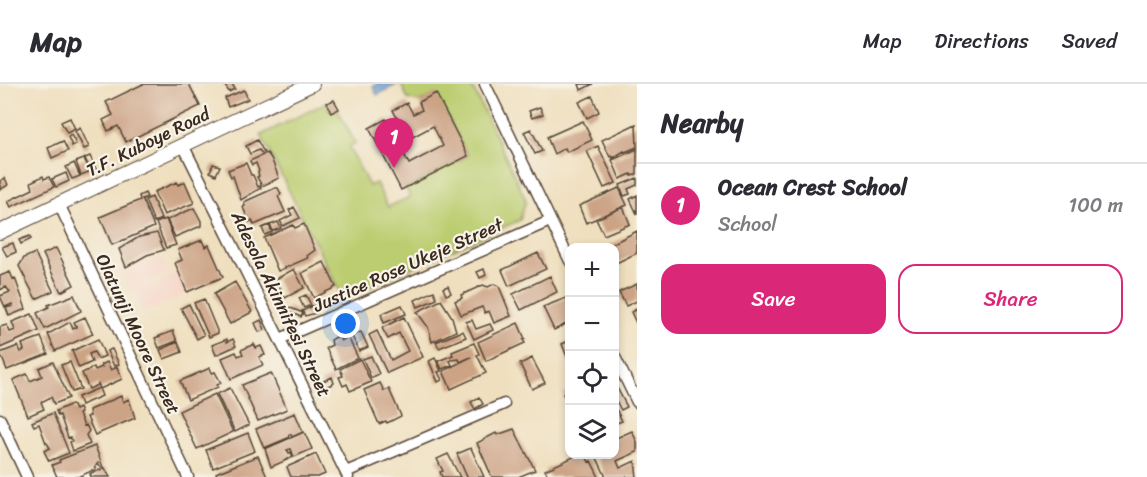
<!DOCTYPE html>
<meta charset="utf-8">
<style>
:root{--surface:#fff;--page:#f2f2f3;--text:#2b2b33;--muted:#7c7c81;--line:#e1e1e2;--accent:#db2777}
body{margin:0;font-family:Sriracha,sans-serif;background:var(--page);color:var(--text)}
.controls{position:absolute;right:18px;bottom:18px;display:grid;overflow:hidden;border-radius:12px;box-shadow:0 3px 9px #0003}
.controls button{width:54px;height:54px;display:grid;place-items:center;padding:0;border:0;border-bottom:2px solid var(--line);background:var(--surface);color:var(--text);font:30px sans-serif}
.you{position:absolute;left:346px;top:240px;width:21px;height:21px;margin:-15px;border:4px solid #fff;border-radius:50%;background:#1a73e8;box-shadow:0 0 0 9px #1a73e833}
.badge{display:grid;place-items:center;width:39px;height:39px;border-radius:50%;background:var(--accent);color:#fff;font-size:20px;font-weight:700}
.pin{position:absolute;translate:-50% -50px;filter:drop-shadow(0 2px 3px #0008)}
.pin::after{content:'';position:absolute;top:32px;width:21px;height:18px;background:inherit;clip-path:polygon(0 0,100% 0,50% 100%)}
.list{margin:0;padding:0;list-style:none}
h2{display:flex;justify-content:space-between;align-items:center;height:78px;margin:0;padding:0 24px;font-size:26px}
h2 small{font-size:20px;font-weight:400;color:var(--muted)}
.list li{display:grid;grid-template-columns:39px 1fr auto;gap:18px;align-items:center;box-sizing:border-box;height:84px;padding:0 24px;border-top:2px solid var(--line)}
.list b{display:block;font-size:22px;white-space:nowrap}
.list p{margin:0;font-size:20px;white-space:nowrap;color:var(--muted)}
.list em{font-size:20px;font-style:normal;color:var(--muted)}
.actions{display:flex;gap:12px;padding:18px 24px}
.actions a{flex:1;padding:14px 0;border:2px solid var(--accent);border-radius:18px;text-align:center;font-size:21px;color:var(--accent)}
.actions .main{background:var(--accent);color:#fff}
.icon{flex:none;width:33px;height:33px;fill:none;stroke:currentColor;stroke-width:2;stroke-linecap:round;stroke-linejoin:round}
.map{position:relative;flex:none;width:637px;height:393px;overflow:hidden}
header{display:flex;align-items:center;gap:36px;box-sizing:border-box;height:84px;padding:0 30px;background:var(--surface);border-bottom:2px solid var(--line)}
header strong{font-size:28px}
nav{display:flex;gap:33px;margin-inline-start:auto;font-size:21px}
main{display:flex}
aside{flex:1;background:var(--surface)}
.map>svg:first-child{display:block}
</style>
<header>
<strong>Map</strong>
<nav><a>Map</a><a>Directions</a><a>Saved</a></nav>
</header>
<main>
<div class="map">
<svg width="637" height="393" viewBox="0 0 637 393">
<rect width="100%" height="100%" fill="#f7f3e8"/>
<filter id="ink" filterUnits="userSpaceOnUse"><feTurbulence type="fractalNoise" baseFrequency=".0167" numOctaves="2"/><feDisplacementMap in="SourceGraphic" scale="12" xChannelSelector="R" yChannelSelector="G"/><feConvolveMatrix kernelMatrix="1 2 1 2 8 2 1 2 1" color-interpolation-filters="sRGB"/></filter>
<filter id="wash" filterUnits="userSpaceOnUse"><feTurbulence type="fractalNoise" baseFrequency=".008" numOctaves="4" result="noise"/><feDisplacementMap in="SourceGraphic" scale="24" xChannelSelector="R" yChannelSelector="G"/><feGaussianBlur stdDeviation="1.35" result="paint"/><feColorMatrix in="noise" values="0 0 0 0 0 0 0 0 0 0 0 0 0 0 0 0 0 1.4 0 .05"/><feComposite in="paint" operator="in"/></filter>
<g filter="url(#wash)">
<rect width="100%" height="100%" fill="#efdfbe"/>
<path fill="#f5d2c3" d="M161,172l8,17 -40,18 -8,-17z
M178,189l8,21 -17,9 -1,-2 -15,8 -1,-1 -9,3 -9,-20 18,-7 2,2 7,-3 -1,-3z"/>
<path fill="#bbcd70" stroke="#7b7c47" stroke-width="1.5" d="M401,0h70l55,116 -6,20 -177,78 -82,-163 66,-33 2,8 7,-4 19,37 -6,4 20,39 7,-3 12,24 22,-10 -4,-9 62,-32 -32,-62 -17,8 -11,-3z"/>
<path fill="#699dd5" stroke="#52647a" stroke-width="1.5" d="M377,0h19v1l-19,10 -4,-9z"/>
<g id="blocks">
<path fill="#cca385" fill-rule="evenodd" d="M143,0h46l11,22 -74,36 -8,-16 -10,5 -5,-11 10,-5 -7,-13z
M224,0h8l3,5 -6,3z
M579,0h14l-12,6z
M244,6l4,9 -20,8 -3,-9z
M436,9l32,63 -67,34 -32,-62 17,-9 4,7 9,-4 -6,-12 14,-7 6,11 9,-4 -3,-8zM433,42l10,20 -34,18 -10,-20z
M592,12l7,16 -12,6 -8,-16z
M334,16l5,9 -8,4 -4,-10z
M540,23l3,7 -11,4 -3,-7z
M70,34l5,11 -8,4 -6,-11z
M583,37l9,19 -25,12 -2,-4 -11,6 -7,-17z
M636,40l1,23 -12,5 -1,-1 -11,7 -1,-2 -2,1 -8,-17z
M80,44l9,19 -5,2 -9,-18z
M531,45l11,22 -7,3 -11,-22z
M71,51l5,9 -4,2 -4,-9z
M257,56l8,14 2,-1 4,5 8,20 -17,8 -5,-9 2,-1 -1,-4 1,-1 -3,-8 -4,2 -2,-4 13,-6 -4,-5 -9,4 -4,-8z
M63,57l5,10 -16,7 -4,-10z
M598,62l18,37 -12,5 -17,-37z
M637,65v25l-5,2 -1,-2 -11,5 -8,-19z
M90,72l6,13 -15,6 -5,-13 8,-3 5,9 -4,-10z
M74,79l6,13 -8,3 -6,-12z
M246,79l5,12h2l5,12 2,-1 1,2 -20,12 -8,-24 -2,1 -3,-7z
M213,80l7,2 -4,9 -6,-3z
M66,89l3,8 -13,6 -4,-8z
M43,92l1,3 5,-2 5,10 -43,20 -3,-6 25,-12 -2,-7z
M5,94l3,7 -8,5v-9z
M637,94v7l-9,4 2,5 -6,2 -4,-11z
M177,98l1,3 7,-3 9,21 -30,12 -10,-23z
M275,104h3l3,6 -3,2 7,16 -31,13 -2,-5 -3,2 -6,-15 2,-1 -1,-4z
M619,104l8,17 -41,18 -7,-17z
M145,109l2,4 -5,2 12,28 -42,18 -12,-28 40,-17 -1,-4z
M637,111v19l-7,-15z
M152,113l9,22 -7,3 -9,-22z
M294,123l6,11 -17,8 -3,-5 12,-6 -3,-5z
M623,123l7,17 -26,11 -8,-16z
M194,124l7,13v5l-26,11 -8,-17z
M166,135l10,26 -10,3 -10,-25z
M278,138l3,6 -8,3 -3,-6z
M304,140l11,26 -8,6 1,2 -30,13 -14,-33 29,-13 2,3z
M269,141l3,7 -7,3 -3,-7z
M637,147v22l-23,11v-16h-10z
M157,149l7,17 -17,5 -21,12 -7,-18 20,-12z
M30,152l1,3 -10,5 -2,-4z
M202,156l3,7 4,-2 14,32 -36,15 -12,-29 7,-3 -4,-10z
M13,159l3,9 -9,4 -5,-9z
M56,164l18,37 -13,7 -18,-38z
M35,169l18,38 -17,8 -17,-33 5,-8z
M538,169l8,16 -37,17 -7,-16z
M324,178l12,25 -22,11 -12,-25z
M294,185l10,19 -19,10 -9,-19z
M484,185l2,6 -6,3 -3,-6z
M10,188l3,7 2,-1 11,31 -17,7 -3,-8 7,-2 -1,-2 -7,3 -5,-11 10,-4 -4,-5 -6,3v-14z
M550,192l7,16 -36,18 -8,-16z
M235,198l17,30 -22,12 -16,-30z
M494,200l5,2 12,30 -17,7 -5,-12 -4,2 -3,-6 -21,8 -6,-14 7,-3 -1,-3 22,-10 5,2z
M637,200v17l-11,5 -7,-14z
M448,202l3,7 -5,2 -3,-7z
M434,207l3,8 -19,8 -3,-7z
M74,211l7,16 -36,18 -8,-16 12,-6 -1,-2z
M306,211l5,10 -7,3 -5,-10z
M566,214l4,9v15l-16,8 -11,-23z
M204,215l14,34 -9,4 -15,-34z
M441,216l11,17 4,14 -24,11 -4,-15 -11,-15z
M189,220l15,31 -7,4 -16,-31z
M402,221l4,9 -22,9 -3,-9z
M313,222l3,7 -11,3 -3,-5z
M288,223l15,6 -2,4 -14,-6z
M637,225v16l-6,-13z
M32,230l7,17 -39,17v-21l7,-2 3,7 5,-2 -3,-8z
M85,233l8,17 -38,17 -7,-17 22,-12 3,7 4,-2 -3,-5z
M404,233l19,40 -36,16 -18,-38 8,-4 14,29 17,-9 -9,-18 -11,6 -6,-11z
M261,236l4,10 -6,2 -4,-9z
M472,236l4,9 14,-5 3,6 -19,9 -8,-17z
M518,239l7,16 -2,1 2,3 -39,18 -8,-19z
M173,247l4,10 -18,7 -4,-10z
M463,247l3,6 -27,11 -3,-6z
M361,248l7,15 -9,4 -7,-15z
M338,252l3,5 7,-4 10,21 -22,11 -10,-21 6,-3 -1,-5z
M41,253l7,17 -41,16 -7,-17 18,-7 3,6 3,-2 -2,-6z
M98,255l7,17 -7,3 -4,-7 -5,2 3,8 -13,6 -7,-17z
M227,255v3l6,-3 3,7 -20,9 -4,-10z
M569,257v21l-7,-18z
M178,258l4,10 -18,7 -4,-9z
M474,259l5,11 -2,1 9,18 -35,16 -8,-18 28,-14 -11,5 -1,-3 -8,1 -1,1 2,4 -10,4 -4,-8 15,-6 -1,-3z
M254,260l2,4 5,-2 4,9 -6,2 4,8 -32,14 -9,-21 14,-6 2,4 5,-2 -2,-4z
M112,265l7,15 -5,2 -7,-15z
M371,272l8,18 -8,4 -8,-19z
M435,274l6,13 -3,1 4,8 -4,2 -9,-21z
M532,274l13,25 -13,6 -12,-25z
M360,275l11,23 -21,9 -3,-7 -4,2 -4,-9 4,-1 -3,-7z
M53,278l16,36 -15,6 -3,-7 -10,5 3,7 -16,7 -15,-36 14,-6 3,7 12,-5 -3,-8z
M70,278l11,27 -9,3 -11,-27z
M107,278l4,8 6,-3 5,12 -22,10 -2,-6v2l-9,4 -7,-16 12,-6 1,3 7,-3 -1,-2z
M210,284l2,5 3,-1 6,11 -4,2 1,2 -30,13 -8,-19z
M271,289l16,36 -29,12 -16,-36z
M332,293l2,6 -10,5 -3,-6z
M614,298l13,25 -6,3 -7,-13z
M380,299l4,8 5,-2 12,27 -14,7 -1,-2 -7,3 -15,-34z
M99,304l3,8 -21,9 -3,-8z
M230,304l19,37 -14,7 -18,-38z
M570,306v17l-7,-13z
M215,310l18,38 -36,17 -18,-38z
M121,312l2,6 6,-3 6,19 -40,17 -8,-18 3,-1 -1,-6z
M479,313l4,7 -8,5 -4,-7z
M72,320l3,6 4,-2 2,5 -2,1 5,12 2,-1 3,6 -3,4 4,9 -17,7 -3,-9 2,-1 -2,-4 -2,1 -8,-23 -2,1 -2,-5z
M614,321l8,16 -8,3z
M53,329l16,40 -20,8 -5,-10 6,-3 -3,-5h-1l-7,-19 -5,2 -2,-4z
M295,329l8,19 -11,5 -1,-3 -2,1 -1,3 -24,10 -8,-19z
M514,345l21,41 -17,7h-26l-15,-34 19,-10 1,2z
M632,347l5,11v10l-20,9 3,7 15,-7 2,16h-31l-10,-21 -3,1 -1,-3h22v-15z
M304,348l8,17 -18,8 -3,-8 -4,1 2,3 2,-1 2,5 -22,10 -6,-18z
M248,349l7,18 -42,17 -7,-18z
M95,362l8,21h-2l-3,-4 -3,4 1,2 -18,8h-21l-5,-12 8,-3 -1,-2z
M471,364l13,29h-17l-10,-23z
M316,370l9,20 -7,3h-27l-4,-10z
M448,370l12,23h-18l-2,-5 3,-1 -6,-12z
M580,370h5l4,8 2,-1 8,16h-50l-4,-7z
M258,372l9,21h-49l-2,-4z
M105,384l5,9h-19l-1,-3z"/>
</g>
</g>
<g filter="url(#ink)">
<use href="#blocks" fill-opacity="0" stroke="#564536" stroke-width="1.5"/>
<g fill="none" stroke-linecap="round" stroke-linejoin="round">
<g stroke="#564536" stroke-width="13">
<path id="street" d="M485,0l85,177
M183,61l165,332
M59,120l129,273
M280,255l270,-118
M614,271l23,47
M0,335l27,58
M346,388l158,-68"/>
</g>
<g stroke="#564536" stroke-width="16">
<path id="secondary" d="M0,148l312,-148"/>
</g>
<use href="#street" stroke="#fff" stroke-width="10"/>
<use href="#secondary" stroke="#fff" stroke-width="14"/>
</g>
</g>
<g text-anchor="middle" stroke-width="4.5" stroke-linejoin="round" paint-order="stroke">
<g font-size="18" fill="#3b2a1e" stroke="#f7f3e8">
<text transform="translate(148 58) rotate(-26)" y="6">T.F. Kuboye Road</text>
<text transform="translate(408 181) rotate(-24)" y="6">Justice Rose Ukeje Street</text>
<text transform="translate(281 220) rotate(64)" y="6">Adesola Akinnifesi Street</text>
<text transform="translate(138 250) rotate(65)" y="6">Olatunji Moore Street</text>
</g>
</g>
</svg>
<div class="controls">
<button>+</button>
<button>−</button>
<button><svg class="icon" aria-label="locate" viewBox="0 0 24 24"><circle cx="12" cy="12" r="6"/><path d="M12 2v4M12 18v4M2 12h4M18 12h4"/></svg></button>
<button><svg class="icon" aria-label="layers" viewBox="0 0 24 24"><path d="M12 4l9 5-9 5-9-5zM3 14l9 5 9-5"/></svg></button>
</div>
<div class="you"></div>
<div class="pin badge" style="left:394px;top:84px">1</div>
</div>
<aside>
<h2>Nearby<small></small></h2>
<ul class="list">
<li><span class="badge">1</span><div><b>Ocean Crest School</b><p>School</p></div><em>100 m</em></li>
</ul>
<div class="actions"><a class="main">Save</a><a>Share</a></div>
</aside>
</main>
